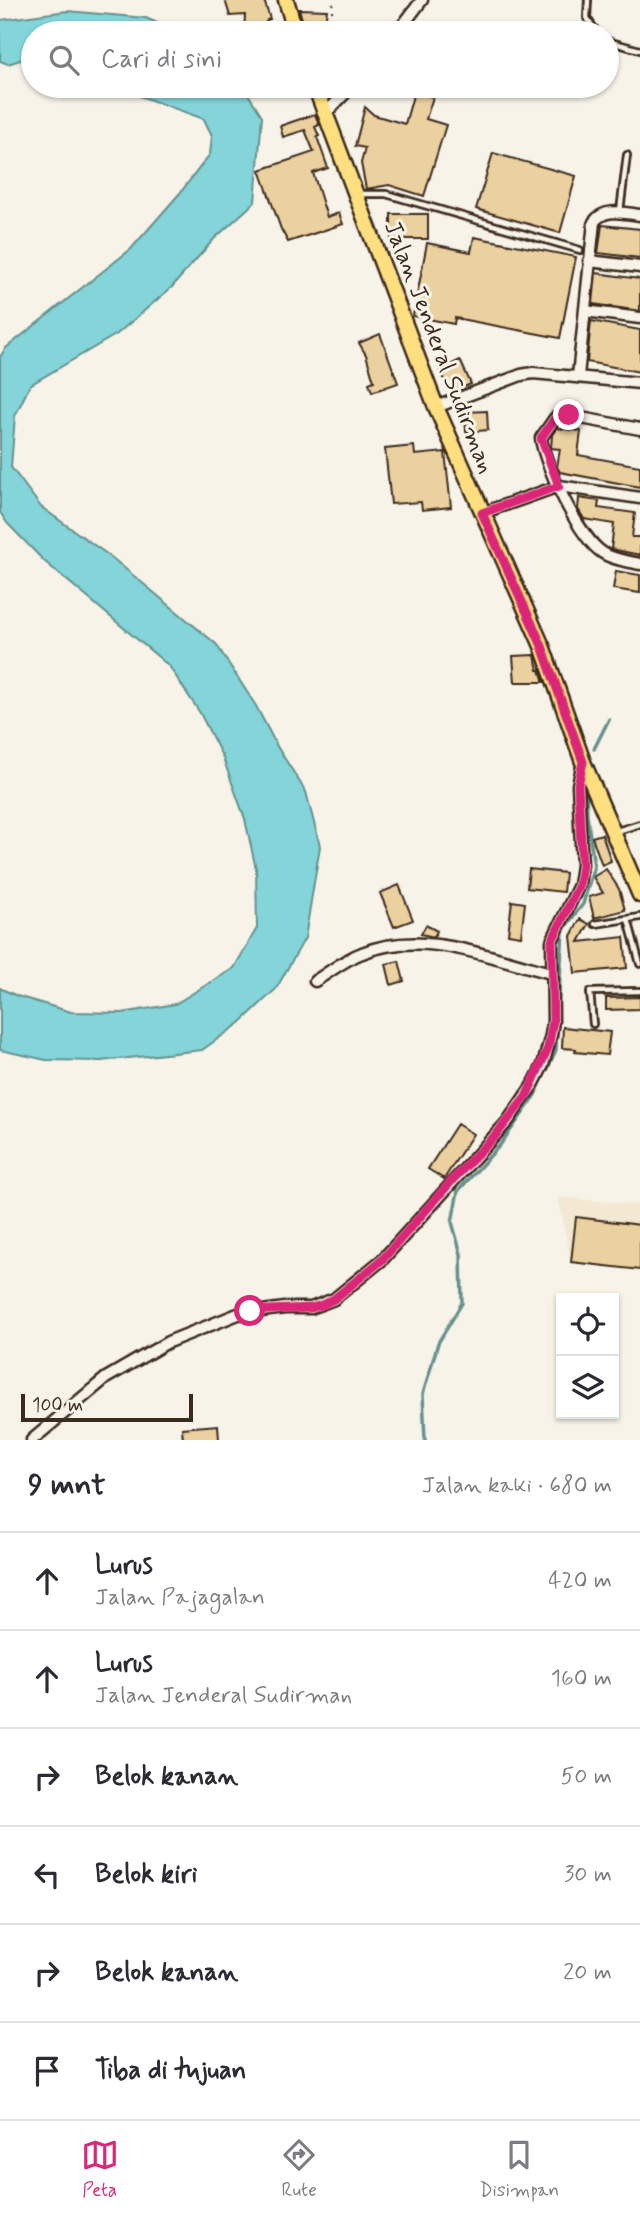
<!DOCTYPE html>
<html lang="id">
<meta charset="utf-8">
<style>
:root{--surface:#fff;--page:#f2f2f3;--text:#2b2b33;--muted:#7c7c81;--line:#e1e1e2;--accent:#db2777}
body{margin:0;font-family:Mynerve,sans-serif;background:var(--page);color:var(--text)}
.controls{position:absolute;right:21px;bottom:21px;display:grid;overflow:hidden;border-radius:0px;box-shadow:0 2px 5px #0004}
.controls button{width:63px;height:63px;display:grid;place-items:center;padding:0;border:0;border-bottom:2px solid var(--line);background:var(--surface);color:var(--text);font:35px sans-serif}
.scale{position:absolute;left:21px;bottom:18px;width:172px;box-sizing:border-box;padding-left:7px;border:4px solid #3b2a1e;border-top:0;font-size:19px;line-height:24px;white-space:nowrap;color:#3b2a1e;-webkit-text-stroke:5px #f7f3e8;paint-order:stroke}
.stop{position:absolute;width:21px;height:21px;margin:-16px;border:5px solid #db2777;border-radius:50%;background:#fff}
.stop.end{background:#db2777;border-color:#fff;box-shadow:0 2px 7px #0008}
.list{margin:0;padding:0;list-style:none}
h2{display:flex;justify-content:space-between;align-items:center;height:91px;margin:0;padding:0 28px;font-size:30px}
h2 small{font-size:23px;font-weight:400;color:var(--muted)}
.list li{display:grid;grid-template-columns:46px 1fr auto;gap:21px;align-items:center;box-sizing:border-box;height:98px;padding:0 28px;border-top:2px solid var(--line)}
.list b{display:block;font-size:26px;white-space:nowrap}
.list p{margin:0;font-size:23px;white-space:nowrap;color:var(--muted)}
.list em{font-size:23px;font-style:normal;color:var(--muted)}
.icon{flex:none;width:38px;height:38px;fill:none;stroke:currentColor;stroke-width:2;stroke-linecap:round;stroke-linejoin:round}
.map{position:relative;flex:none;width:640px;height:1440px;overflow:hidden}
.search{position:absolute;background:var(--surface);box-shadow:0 2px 5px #0004;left:21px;right:21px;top:21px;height:77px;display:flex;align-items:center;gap:18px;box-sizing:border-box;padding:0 24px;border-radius:38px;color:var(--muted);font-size:26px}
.sheet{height:679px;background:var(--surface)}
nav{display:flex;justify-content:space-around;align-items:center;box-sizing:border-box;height:98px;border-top:2px solid var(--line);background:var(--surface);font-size:19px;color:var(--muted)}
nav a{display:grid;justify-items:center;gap:4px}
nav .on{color:var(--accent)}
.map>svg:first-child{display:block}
</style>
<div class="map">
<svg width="640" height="1440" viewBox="0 0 640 1440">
<rect width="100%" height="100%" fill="#f7f3e8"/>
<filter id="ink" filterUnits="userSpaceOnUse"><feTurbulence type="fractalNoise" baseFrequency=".0143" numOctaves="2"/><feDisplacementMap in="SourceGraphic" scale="14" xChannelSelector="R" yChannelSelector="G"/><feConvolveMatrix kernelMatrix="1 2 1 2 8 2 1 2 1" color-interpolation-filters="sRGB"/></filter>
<g filter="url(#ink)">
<path fill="#f3e8d2" d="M558,1197l82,8v62l-69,-5z"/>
<path fill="#83d5d9" stroke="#66918e" stroke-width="2" d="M67,11l79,7 34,15h-147v23l-25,8 -8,-3v-41z
M112,86h131l19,30 -7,86 -41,37 -42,48 -55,47 -87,51 -15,31 -4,51 30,40 70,50 105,87 40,62 22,42 28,44 14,54 -15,92 -29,51 -36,34 -38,27 -101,11 -55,-1 -46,-10v-62l17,8 54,16 51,1 53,-9 59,-36 23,-40 -1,-59 -11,-50 -22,-61 -23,-45 -31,-47 -125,-105 -37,-38 -7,-11v-155l6,-9 125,-99 49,-56 30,-39 2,-18 -8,-17z"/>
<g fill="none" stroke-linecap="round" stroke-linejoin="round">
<path stroke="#66918e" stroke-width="3.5" d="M594,749l15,-30
M558,1011l5,-81 20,-26 11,-38 -7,-51 -1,-28
M425,1440l-2,-46 15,-51 24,-40 -1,-49 -9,-32 6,-31 42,-46 33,-46 23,-49 1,-28"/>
</g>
<path fill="#ebd0a0" stroke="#3b2a1e" stroke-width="2" d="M225,0h39l6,19 -3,1 -5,13h-18l1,-18 -15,1z
M299,9l28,1 -3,17 -20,-1z
M414,92l19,5 -7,22 20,6 -22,71 -35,-11 -23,4 -5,-26 4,-15 -10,-2 10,-39 9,8 31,9z
M315,114l4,11 -4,2 4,9 -2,1 11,31 -15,5 14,44 12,-4 4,11 -55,18 -7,-13 -21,-59 54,-18 -9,-22 -22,7 -3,-11z
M493,153l83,23 -16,57 -84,-24z
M391,214h37v25h-37z
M602,225l38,4v29l-42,-5z
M474,237l102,20 -16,81 -105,-20 -1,6 -41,-8 14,-73 44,9z
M596,273l44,6v32l-47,-7z
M591,321l49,9v42l-53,-10z
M380,334l18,49 -26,9 -3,-9 5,-2 -8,-26 -7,-12z
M460,360l11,24 -20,9 -11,-23z
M487,411l1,19 -22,2 -1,-20z
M557,428l24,3 -3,24 62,11v21l-80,-15 -3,-5 3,-18 -9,-1 1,-13z
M414,446l1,9 30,-3 6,55 -29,3 -1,-8 -30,2 -6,-55z
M579,498l20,3 -1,7 37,5 -3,24h8v18l-29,-6 3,-25 -30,-5 -6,-10z
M616,571l24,4v18l-27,-4z
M535,655l3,15h2l4,12h-29l-2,-26z
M602,834l9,27 -9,4 -10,-28z
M529,869l36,4 -2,19 -36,-4z
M606,869l13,20 6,21 -31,8 -5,-21 14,-4 -10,-16z
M399,885l14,35 -19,7 -14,-34z
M512,901l13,2 -4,33 -13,-2z
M580,919l9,5 -10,18 45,-5 3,31 -52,5 -4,-37z
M426,925l11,6 -3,6 -13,-3z
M399,961l5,20 -13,4 -5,-21z
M640,997v12l-34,1v-12z
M563,1027l47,5 -3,23 -32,-3 1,-3 -14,-1z
M457,1124l16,10 -29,45 -16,-10z
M576,1217l64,8v45l-69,-8z
M218,1425l1,15h-36l-1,-12z"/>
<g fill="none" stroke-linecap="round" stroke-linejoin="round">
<g stroke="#3b2a1e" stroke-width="10">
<path id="lane" d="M588,0l-1,18 10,15
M607,41l33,9
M358,194h28l194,56
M620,211l7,-56
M617,831l23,-7
M628,919l12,45
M595,924l45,-7
M593,1024l-3,-32 50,-1"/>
</g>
<g stroke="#3b2a1e" stroke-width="15">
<path id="street" d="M397,33l25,-33
M326,113l26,-27
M589,261l51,6
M585,311l55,7
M578,376l16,-154c11,-15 30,-9 46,-7
M436,407l85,-32 12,-2 107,10
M640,429l-75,-14 -10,3 -14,20c3,27 39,101 62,115 10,7 25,8 37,11
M482,513l77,-27 81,12
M315,981c15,-9 30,-22 47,-28 61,-25 128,5 189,20
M32,1440l74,-62 62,-36 70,-28 47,-6h26l23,-9 48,-39 126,-139 26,-38 9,-18 8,-30 2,-14 -1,-80 27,-56 3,-20 -4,-80 5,-23"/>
</g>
<g stroke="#3b2a1e" stroke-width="19">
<path id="primary" d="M286,0l10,33
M315,86l121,321 106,239 41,116 57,133"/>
</g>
<path stroke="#3b2a1e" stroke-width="2" stroke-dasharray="2 5" stroke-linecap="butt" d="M330,33l3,-33"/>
<use href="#lane" stroke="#f7f3e8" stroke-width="4.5"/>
<use href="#street" stroke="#f7f3e8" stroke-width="10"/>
<use href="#primary" stroke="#fedf80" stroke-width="14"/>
</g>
</g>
<g fill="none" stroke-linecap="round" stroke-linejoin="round" filter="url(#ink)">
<path stroke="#db2777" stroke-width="9" d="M250,1311l61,-3 11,-3 12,-6 48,-39 73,-83 40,-41 31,-39 22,-49 5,-27 -1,-80 27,-56 3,-20 -4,-80 5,-23 -41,-116 -60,-133 77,-27 -18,-48 14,-20 14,-3"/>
</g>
<g text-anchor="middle" stroke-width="6" stroke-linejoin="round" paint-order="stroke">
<g font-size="24" fill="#3b2a1e" stroke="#f7f3e8">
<text transform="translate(440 347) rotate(69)" y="8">Jalan Jenderal Sudirman</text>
</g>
</g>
</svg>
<div class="controls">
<button><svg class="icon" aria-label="locate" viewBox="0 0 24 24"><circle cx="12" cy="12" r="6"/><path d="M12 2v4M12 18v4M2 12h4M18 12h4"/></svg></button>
<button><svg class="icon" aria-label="layers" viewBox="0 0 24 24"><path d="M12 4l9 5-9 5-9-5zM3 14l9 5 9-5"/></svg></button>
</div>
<div class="scale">100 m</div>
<div class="stop" style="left:250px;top:1311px"></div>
<div class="stop end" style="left:569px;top:415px"></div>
<div class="search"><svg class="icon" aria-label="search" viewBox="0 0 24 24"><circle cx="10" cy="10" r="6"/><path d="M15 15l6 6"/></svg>Cari di sini</div>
</div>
<section class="sheet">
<h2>9 mnt<small>Jalan kaki · 680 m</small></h2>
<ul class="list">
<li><svg class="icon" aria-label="ahead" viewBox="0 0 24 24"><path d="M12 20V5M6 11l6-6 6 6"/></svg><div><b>Lurus</b><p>Jalan Pajagalan</p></div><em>420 m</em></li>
<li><svg class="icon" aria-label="ahead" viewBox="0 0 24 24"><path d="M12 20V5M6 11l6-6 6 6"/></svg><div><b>Lurus</b><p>Jalan Jenderal Sudirman</p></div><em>160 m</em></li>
<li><svg class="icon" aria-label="right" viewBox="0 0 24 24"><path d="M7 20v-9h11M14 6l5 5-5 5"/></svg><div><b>Belok kanan</b></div><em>50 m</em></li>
<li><svg class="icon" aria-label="left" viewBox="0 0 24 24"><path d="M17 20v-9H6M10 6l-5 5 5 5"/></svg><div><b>Belok kiri</b></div><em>30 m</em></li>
<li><svg class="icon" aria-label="right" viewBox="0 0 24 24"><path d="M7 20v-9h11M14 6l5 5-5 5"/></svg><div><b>Belok kanan</b></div><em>20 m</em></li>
<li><svg class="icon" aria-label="arrive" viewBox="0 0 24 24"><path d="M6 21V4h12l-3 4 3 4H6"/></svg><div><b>Tiba di tujuan</b></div></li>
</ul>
</section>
<nav>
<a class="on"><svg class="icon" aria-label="map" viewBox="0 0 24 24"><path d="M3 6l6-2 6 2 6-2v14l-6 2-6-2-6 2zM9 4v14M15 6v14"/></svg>Peta</a>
<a><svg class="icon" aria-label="directions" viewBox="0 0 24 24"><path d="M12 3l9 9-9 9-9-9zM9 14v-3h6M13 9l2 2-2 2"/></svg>Rute</a>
<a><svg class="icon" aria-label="saved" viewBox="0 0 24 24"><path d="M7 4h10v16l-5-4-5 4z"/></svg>Disimpan</a>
</nav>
